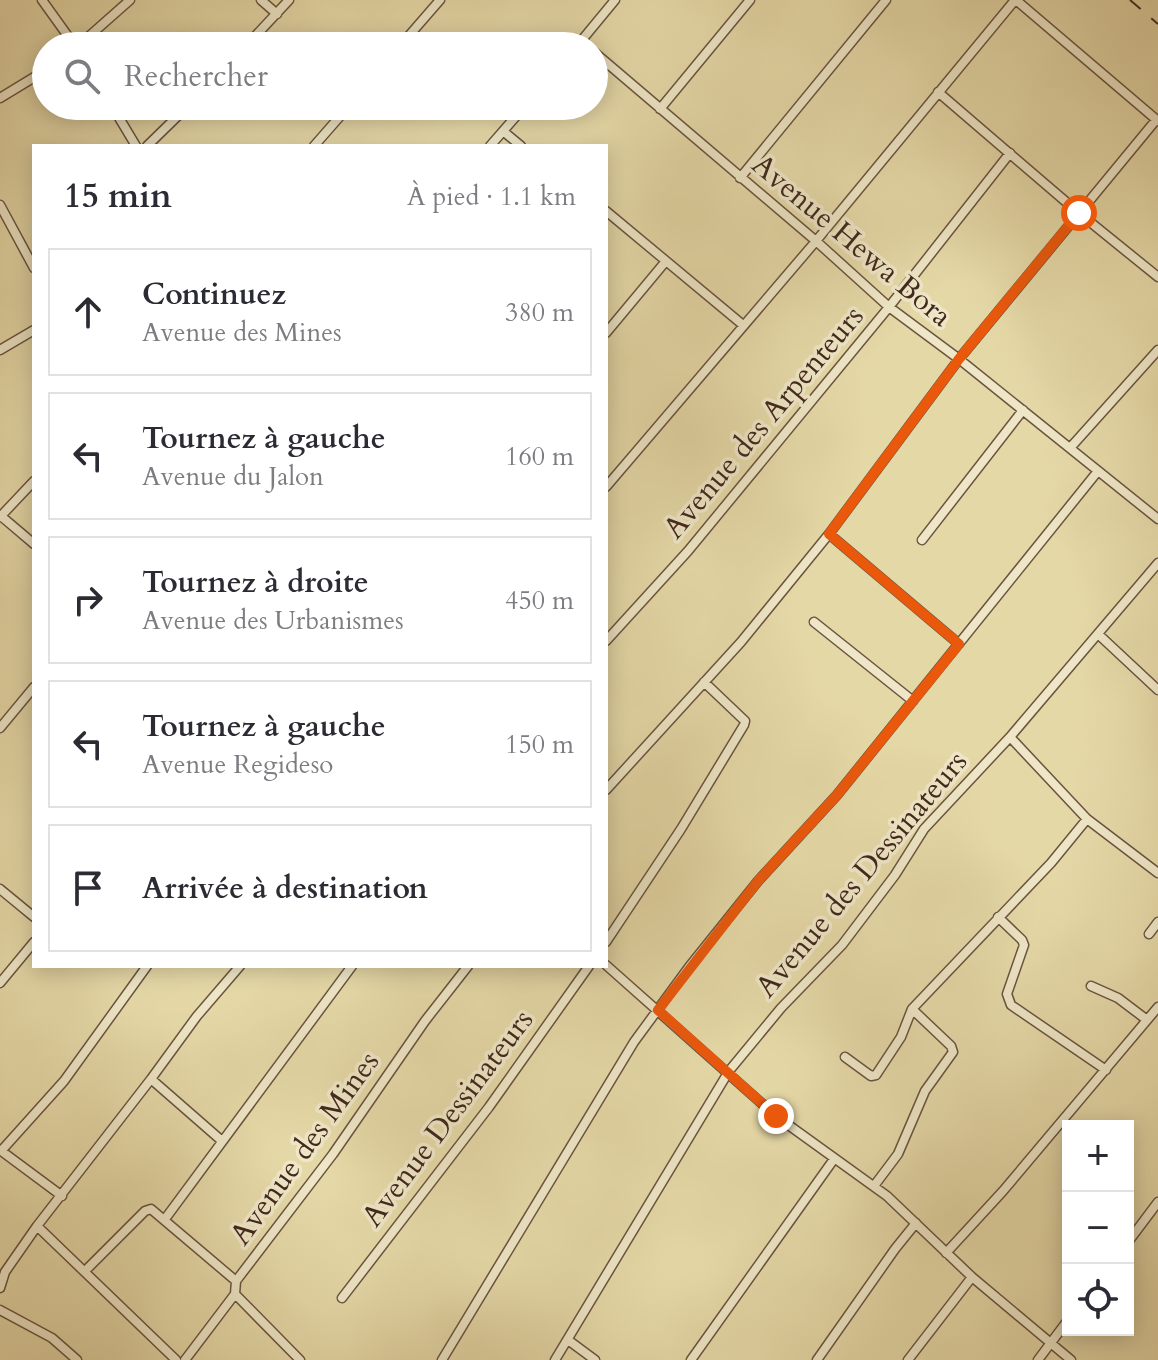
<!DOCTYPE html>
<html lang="fr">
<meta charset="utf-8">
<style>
:root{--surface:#fff;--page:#f7f7f7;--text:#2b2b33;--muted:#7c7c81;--line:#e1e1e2}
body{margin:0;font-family:Cardo,serif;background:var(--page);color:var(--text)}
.controls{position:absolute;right:24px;bottom:24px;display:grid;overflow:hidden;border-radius:0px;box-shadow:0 4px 20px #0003}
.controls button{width:72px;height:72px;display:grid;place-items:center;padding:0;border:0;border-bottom:2px solid var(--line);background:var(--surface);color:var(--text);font:40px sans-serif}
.stop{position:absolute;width:24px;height:24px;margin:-18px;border:6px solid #ea580c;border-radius:50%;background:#fff}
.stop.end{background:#ea580c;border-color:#fff;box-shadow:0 2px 8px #0008}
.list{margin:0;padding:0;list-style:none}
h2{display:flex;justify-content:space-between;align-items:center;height:104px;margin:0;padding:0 32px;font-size:34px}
h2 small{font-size:26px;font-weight:400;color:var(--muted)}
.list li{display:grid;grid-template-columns:52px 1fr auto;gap:24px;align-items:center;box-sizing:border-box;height:128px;margin:0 16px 16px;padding:0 16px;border:2px solid var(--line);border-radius:0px}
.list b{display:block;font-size:30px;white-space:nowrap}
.list p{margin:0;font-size:26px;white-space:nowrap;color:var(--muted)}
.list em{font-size:26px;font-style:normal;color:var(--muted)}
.icon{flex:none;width:44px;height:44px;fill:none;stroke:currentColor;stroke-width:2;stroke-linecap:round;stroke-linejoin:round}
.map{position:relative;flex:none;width:1158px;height:1360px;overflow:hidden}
.search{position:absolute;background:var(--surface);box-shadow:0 4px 20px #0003;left:32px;top:32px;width:576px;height:88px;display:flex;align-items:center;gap:20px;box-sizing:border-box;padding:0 28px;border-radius:44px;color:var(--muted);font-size:30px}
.panel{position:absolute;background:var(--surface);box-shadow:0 4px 20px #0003;left:32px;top:144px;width:576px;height:824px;border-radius:0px}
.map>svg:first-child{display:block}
</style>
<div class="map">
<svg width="1158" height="1360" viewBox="0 0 1158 1360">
<rect width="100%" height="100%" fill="#e5d8a7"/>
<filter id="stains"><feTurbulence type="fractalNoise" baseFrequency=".0025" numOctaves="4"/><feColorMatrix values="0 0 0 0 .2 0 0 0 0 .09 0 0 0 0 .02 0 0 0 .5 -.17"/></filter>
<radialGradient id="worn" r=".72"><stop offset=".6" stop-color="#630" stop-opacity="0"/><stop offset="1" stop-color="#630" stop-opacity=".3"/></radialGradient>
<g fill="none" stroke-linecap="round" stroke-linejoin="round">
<g stroke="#695440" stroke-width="11">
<path id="minor" d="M42,0l33,46
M261,0l16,14
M1016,0l142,121
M78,46l52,-46
M246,46l43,-46
M400,46l40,-46
M577,46l38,-46
M594,52l222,189 73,66 70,52 199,160
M938,92l141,121 79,64
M0,98l46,-28
M112,106l24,40
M660,109l90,-109
M503,131l18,15
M147,146l41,-40
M314,146l35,-40
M490,146l35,-40
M740,178l146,-178
M0,205l34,63
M606,211l137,114
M606,333l60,-72
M0,350l34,-20
M1070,448l88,-98
M606,487l210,-246 199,-241
M1,516l33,28
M0,517l34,-36
M829,534l130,110
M922,540l101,-130
M814,622l99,79
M1098,634l60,56
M606,641l82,-90 201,-244 121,-154
M0,728l34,-41
M1010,737l77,82 71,54
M606,790l135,-148 88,-108 130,-175 197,-239
M0,889l34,28
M998,917l24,23 2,5 -17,49 4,11 95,65
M1149,934l9,-12
M606,942l75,-113 63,-104 1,-4 -41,-39
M606,965l170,151 111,80 85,81 99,83
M0,983l34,-41
M1091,986l27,12 29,22
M845,1057l26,19 5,-1 25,-38 11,-28
M151,1079l71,62
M0,1150l62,46
M1,1151l63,-70 83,-115
M874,1186l24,-32 27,-63 28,-39 -2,-6 -39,-37 139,-146 36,-44
M165,1219l187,-253
M37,1226l139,134
M1128,1242l30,-40
M946,1253l57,-62 155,-184
M85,1271l60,-60 6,-2 85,72
M0,1288l5,-16 32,-46 114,-147 46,-63 43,-50
M235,1294l65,66
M342,1298l147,-191 100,-141
M0,1310l52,28 25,22
M568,1340l27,20
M185,1360l50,-66 1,-13 97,-127 92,-133 43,-55
M442,1360l192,-318 55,-75 69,-86 79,-86 261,-324
M555,1360l174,-289 52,-63 61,-63 53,-70 29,-46 86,-92 148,-174
M691,1360l143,-201
M817,1360l78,-111 21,-26
M908,1360l64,-83
M1038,1360l30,-40"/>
</g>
<use href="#minor" stroke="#eee6c6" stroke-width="8"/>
<path stroke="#40281d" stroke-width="2" stroke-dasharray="14 14" stroke-linecap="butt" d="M1130,0l28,24"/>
</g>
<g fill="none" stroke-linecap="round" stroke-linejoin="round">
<path stroke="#ea580c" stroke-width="10" d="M776,1116l-118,-106 100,-129 79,-86 122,-151 -130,-110 130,-175 120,-146"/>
</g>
<g text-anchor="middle" stroke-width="7" stroke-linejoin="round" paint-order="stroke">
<g font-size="30" fill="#40281d" stroke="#eee6c6">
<text transform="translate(852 240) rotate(40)" y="10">Avenue Hewa Bora</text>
<text transform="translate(763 422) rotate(-50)" y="10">Avenue des Arpenteurs</text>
<text transform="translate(861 874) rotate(-50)" y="10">Avenue des Dessinateurs</text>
<text transform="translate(447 1118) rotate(-53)" y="10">Avenue Dessinateurs</text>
<text transform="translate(304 1148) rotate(-54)" y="10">Avenue des Mines</text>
</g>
</g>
<rect width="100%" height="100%" filter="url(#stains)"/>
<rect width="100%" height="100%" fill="url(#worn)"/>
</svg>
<div class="controls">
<button>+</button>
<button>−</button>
<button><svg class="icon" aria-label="locate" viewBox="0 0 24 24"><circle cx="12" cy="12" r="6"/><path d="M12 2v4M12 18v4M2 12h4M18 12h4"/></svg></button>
</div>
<div class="stop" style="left:1079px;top:213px"></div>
<div class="stop end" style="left:776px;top:1116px"></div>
<div class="search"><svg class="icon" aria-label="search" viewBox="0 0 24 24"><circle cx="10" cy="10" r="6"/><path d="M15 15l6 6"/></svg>Rechercher</div>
<section class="panel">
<h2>15 min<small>À pied · 1.1 km</small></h2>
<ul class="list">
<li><svg class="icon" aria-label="ahead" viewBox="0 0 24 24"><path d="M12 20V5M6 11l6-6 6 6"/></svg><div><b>Continuez</b><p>Avenue des Mines</p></div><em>380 m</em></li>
<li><svg class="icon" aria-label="left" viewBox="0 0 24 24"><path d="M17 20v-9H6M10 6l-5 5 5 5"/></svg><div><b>Tournez à gauche</b><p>Avenue du Jalon</p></div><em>160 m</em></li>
<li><svg class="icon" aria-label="right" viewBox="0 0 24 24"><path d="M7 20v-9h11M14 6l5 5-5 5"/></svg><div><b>Tournez à droite</b><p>Avenue des Urbanismes</p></div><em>450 m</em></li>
<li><svg class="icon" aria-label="left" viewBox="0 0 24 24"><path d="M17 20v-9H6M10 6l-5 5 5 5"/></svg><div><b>Tournez à gauche</b><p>Avenue Regideso</p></div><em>150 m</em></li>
<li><svg class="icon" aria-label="arrive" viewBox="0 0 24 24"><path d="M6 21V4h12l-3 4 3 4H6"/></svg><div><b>Arrivée à destination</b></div></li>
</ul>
</section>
</div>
